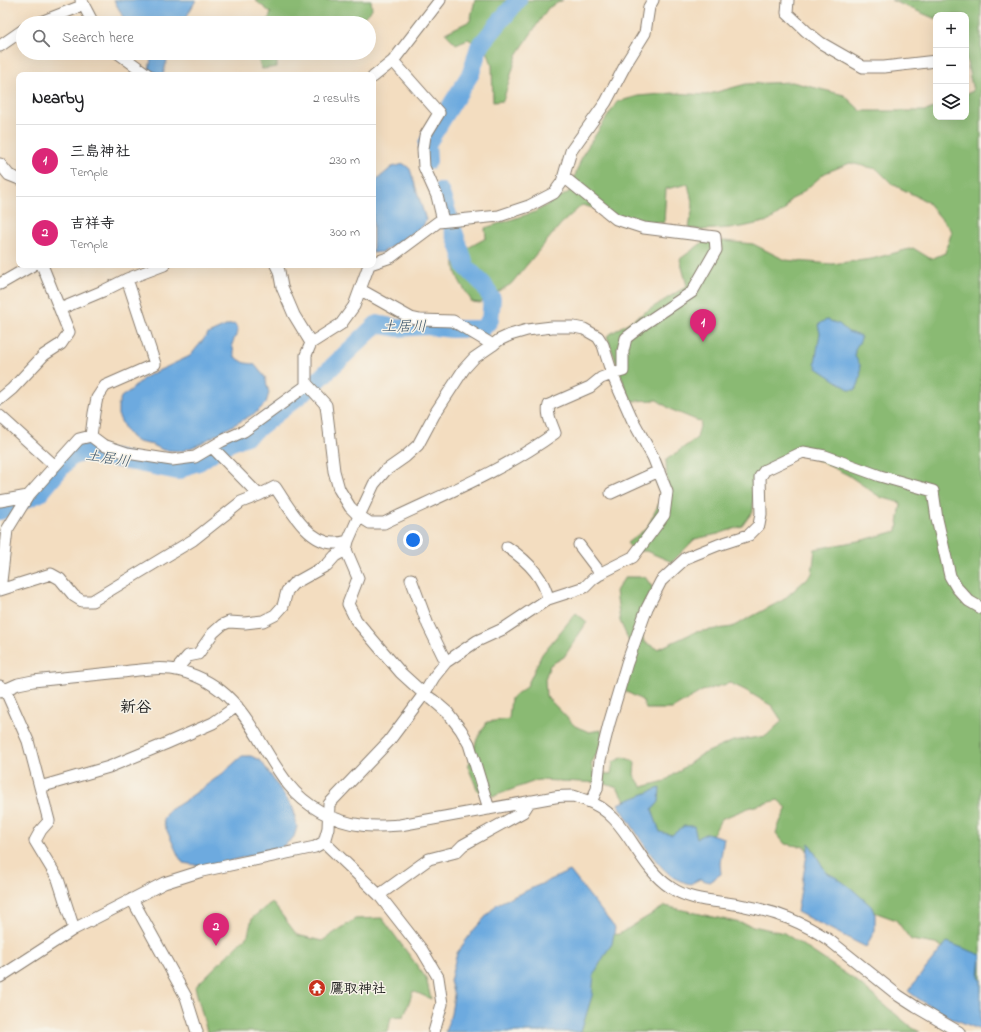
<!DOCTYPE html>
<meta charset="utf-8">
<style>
:root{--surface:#fff;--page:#f6f6f6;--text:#202124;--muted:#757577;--line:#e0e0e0;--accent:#db2777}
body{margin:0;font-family:"Indie Flower","Klee One",sans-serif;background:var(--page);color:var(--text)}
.controls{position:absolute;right:12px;top:12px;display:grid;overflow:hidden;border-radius:8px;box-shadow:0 4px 16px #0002}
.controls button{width:36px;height:36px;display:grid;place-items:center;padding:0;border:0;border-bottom:1px solid var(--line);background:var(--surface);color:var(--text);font:20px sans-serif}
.you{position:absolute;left:413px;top:540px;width:14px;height:14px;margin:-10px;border:3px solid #fff;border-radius:50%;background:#1a73e8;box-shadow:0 0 0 6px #1a73e833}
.badge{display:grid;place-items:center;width:26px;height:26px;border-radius:50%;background:var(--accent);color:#fff;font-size:13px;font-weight:700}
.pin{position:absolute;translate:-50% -33px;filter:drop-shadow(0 1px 2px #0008)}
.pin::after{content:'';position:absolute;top:21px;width:14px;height:12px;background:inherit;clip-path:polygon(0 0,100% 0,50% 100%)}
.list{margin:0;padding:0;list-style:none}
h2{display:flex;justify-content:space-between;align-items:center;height:52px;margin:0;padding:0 16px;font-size:17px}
h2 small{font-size:13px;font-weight:400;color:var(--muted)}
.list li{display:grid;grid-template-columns:26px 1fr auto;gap:12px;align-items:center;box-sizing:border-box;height:72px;padding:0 16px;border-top:1px solid var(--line)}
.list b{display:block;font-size:15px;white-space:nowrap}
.list p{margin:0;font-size:13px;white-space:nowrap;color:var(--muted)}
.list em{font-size:13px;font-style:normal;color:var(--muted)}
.icon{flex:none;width:22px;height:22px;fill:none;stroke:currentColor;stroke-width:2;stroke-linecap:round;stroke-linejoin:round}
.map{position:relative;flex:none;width:981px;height:1032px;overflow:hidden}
.search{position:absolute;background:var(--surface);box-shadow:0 4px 16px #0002;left:16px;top:16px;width:360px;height:44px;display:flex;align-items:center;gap:10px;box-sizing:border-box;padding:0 14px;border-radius:22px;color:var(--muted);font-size:15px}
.panel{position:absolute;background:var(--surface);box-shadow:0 4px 16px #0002;left:16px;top:72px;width:360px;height:196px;border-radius:8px}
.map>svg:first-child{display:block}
</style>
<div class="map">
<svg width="981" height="1032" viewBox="0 0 981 1032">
<rect width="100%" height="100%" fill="#f7f3e8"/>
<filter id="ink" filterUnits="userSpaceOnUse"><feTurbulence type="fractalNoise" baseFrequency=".025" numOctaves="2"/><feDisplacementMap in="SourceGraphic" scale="8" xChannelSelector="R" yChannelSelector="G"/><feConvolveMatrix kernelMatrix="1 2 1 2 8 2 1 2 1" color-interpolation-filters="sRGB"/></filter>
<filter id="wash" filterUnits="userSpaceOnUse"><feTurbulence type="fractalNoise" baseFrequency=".012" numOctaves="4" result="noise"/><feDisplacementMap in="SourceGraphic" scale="16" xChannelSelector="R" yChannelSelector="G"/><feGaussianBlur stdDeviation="0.9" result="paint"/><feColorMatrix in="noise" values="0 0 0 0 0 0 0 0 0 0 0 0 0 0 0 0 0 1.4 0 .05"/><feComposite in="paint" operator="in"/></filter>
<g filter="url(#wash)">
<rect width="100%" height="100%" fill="#f3ddc0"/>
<path fill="#8aba73" stroke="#536b48" d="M255,0h116l1,9 -14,14h-7l-10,-6 -19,6 -20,-2 -4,2h-31l4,-10z
M475,0h88l-15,8 -31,47 -14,46 -10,1 -1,-37 -5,-15 -19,-11 -12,5 -11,-11 25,-12z
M891,0h90v992l-8,-32 -38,-16 -24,-4 -15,-20 -27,-10 -47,-36 -17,-27 -20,-3 -9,-11 4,-11 7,-14 -9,-8 -27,7 -30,12 -6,12 -6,6 -37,3 -16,-4 -29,-33 -10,-15 -14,-5 -65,-3 -44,16 -16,-5 -10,-24 9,-28 10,-17 22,-3 2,-21 16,-12 15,-32 34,-41 11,9 -23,35 -14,8 -5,14 1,17 29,30 14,6 12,-2 2,12 -12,22 3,9 17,1 2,-12 11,-5 11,5 -1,13 8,12 23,-6 36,-26 32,-14 33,-5 16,-15 -10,-15 -27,-16 -15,-7 -28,8 -30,18h-26l-4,-9 -19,-10 13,-33 -16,-36 -4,-30 9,-14h20l8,11 -16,29 7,25 14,7 37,-17 37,-5 51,-27 29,-26 3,-25 48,-9 34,-9 4,-28 -21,-6 -32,-22 -26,-13 -30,-12 -38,25 -1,36 -11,15 -24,8 -23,5 -23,23 -26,-11h-12l-7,-8 20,-15 20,-41 -1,-27 31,-22 4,-16 -29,-12 -15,-10 -27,1 -23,-65 80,-50 -7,-27 22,-16 22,-2 29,3 32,16 47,4 40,-5 41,-11 18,11 14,-6 7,-22 -26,-30 -34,-17 -15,-15 -27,-6 -25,10 -27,23 -8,4 -5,10 -16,11 -27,6 -41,3 -12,-2 4,-22 -5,-22 -22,5 -2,34 -33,-3 -34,-11 -15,-4 -21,19 -50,60 -31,19 -8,-1c-10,-18 -21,-28 -16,-49l10,-4 20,-11 -1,-10 50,-16 34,-20 14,-38 34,-52 21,-6 36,-3 32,2 40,-11 46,-2 52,13 17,16h65l10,-4v10h30v-23l7,-3 -7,-33v-43h-30v4z
M255,53h22v14l-15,2z
M272,902l25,33 25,6 33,-22 27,-1 44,60 5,21 -18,-8 -9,25 -13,1 -3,15h-181l-12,-45 53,-52 4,-17z
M665,906l119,27 68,45 59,49 9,5h-350l26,-95 23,-3z"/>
<path fill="#6daadf" stroke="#44637e" d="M114,0h82l-13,23h-57z
M152,53h17l-6,22 -14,-5z
M404,164l6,5 16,51 -3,6 -40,26 -10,1v-70l19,-16z
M827,320l12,4 9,8 13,4c1,6 -5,9 -6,14 -1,8 3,10 5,15 2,7 0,20 -5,25h-5l-33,-22 -2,-5 5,-30 -2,-8 4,-3z
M235,324l3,7 -6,13 3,13 10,6 9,1 11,13 4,16 -3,10 -9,9 -59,33 -16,6 -19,-1 -10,-5 -15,-3 -7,-5 -6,-8 -7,-14v-9l3,-9 10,-7 14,-13 45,-21 18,-22 20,-9z
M242,756h9l10,5 32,47 4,19 -3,10 -12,10 -74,20 -25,-4 -4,-6 -15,-33 -1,-5 5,-8 15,-9 39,-28z
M660,788l-1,14 -7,8 8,22 12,3 12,-9h10l3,12 10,-5 17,5 -4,25 1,11 -12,8 -9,-3 -10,5c-6,-2 -13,-4 -17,-7 -22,-16 -40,-51 -55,-73z
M809,843l17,29 11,6 14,10 20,18 4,8v16l-9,17 -69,-35z
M570,871l45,57 -3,16 -5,7 -13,23 -2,22 -11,36h-136l6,-18 3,-19 -4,-14 7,-28 15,-21 25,-28z
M947,942l34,13 -2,22 2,4v49c-28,-11 -49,-20 -73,-39z"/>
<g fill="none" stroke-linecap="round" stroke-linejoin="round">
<path stroke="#6daadf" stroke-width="18" d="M428,161l-1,-17 44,-71 8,-26 39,-47
M0,511l40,-18 30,-36 14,-5 94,19 8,-5 13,-4 21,-15 29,-12 65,-51 63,-60 20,4 30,-2 25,3h30l8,-9 2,-21 -9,-15 -17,-17 -26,-76"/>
</g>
</g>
<g filter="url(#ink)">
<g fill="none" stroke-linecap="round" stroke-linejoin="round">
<g stroke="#887c6e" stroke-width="13">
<path id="minor" d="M81,0l12,23
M788,0l-1,13 19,18 15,12 42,24h21l52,-6
M38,23l46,-18
M0,46l23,-16
M118,53l30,22
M393,61l47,-61
M373,77l20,-16 46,52 -14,23 -2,13 1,18 13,29 6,25
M0,164l9,11 10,4
M373,263l18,-6 47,-35 61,-6 30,-10 25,-13 8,-11 9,-31 35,-49 21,-40 18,-29 4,-26 4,-7
M276,265l3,6 3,16 12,28 17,28
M0,284l33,-19
M361,290l50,28 9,2 33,1 40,24
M60,309l43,-18 24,-12
M306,383l20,22 8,66 5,18 11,18 9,9 -11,25 -2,9 12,28 -10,26 8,16 45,53 23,21 9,6 15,13 13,17 8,14 20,65
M0,399l12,-10 32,-34 17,-11 8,-12 -27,-67
M0,416l55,50
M91,436l12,9 24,8 45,7 23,-3 27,-16 22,-10 62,-45v-31l5,-12 30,-19 13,-18 15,-41
M91,436l3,-23 3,-15 8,-12 50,-22 -28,-85 37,-14
M212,447l47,48 16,-8c14,20 33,57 60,56 4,0 9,-1 13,-2
M611,493l48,-22
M0,501l28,-5
M579,545l22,29
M507,547c18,12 37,30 41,52
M411,579l17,46 18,37
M0,590l51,-16 9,5 14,17 8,5h10l101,-61 48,-38 18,-7
M0,590l7,-60 21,-34 51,-57 12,-3
M176,670l12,-14 10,-2 15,-21 9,-8 7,-3 16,1 18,-2 12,-6 8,-9 4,-15 6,-7 34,-19 8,-9 11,-6
M0,686l5,3 23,52 21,80 -8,9 -6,11 23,38 16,50
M0,692l18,-8 15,-3c30,-3 59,-6 88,-9 19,-2 41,-6 60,-1 63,17 72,68 107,113 17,22 46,38 73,41 13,2 26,1 39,0l155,-28c6,-1 12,-1 18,-1 4,1 8,3 12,4 43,14 50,64 85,87 23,16 49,13 75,19 32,6 57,16 84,34l70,56 17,11 43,25
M40,787l69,-20 56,-23 48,-21 24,-17
M591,802l6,-13 3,-29 9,-36 18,-61 20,-55 14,-27 25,-23 32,-13 31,-10 10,-10 2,-11 -1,-37 5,-7 38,-18 22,4 55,20 53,15 4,28 13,57 7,12 12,13 12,7
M324,842l55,53 43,55 16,27 4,27 -8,28
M379,895l50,-36 27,-7 7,-7 60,-33 7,-11
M132,899l54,98 11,35
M0,977l74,-48 90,-46 38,-12 113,-24 9,-5 4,-14 1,-24 60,-63 35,-47 10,-17 12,-15 31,-21 26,-12 45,-30 37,-12 8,-8 12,-8 28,-14 31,-42 3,-23 -14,-35 -21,-38 -20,-45 -11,4 -11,9 -41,18c-3,9 3,19 6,28 -52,38 -113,62 -171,90h-14l-11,-7 15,-32 11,-13 20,-14 13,-12 16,-30 30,-46 10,-11 19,-13 6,-5 11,-5 17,-5 25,-3h22l10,2 14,8 5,8 9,29 11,-3v-20l3,-13 18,-14 48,-32 24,-42 -1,-13 -71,-9 -28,-9 -52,-42"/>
</g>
<use href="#minor" stroke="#fff" stroke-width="11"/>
</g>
</g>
<defs>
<g id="temple-disc" transform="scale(0.9)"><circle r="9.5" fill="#c8321e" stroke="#f7f3e8"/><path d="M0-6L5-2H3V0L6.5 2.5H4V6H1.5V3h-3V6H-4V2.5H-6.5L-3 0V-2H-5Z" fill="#fff"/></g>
</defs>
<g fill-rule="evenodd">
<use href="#temple-disc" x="317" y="988"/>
</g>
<g text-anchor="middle" stroke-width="3" stroke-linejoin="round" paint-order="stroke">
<g font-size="14" font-weight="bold" fill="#1c1c1c" stroke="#f7f3e8" text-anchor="start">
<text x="330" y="993">鷹取神社</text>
</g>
<g font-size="15" font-style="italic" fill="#3c556a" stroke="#f7f3e8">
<text x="404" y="331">土居川</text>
<text transform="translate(108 458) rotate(9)" y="5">土居川</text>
</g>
<g font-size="16" font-weight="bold" fill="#1c1c1c" stroke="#f7f3e8">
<text x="136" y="712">新谷</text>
</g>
</g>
</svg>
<div class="controls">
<button>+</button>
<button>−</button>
<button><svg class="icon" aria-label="layers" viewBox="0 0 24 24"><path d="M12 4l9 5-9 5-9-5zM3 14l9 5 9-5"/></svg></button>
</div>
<div class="you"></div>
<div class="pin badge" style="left:703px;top:342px">1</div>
<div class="pin badge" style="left:216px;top:946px">2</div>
<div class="search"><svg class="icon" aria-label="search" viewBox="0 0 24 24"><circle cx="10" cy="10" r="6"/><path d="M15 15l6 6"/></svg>Search here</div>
<section class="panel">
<h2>Nearby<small>2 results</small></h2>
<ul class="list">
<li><span class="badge">1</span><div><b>三島神社</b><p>Temple</p></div><em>230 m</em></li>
<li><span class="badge">2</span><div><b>吉祥寺</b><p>Temple</p></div><em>300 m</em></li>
</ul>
</section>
</div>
